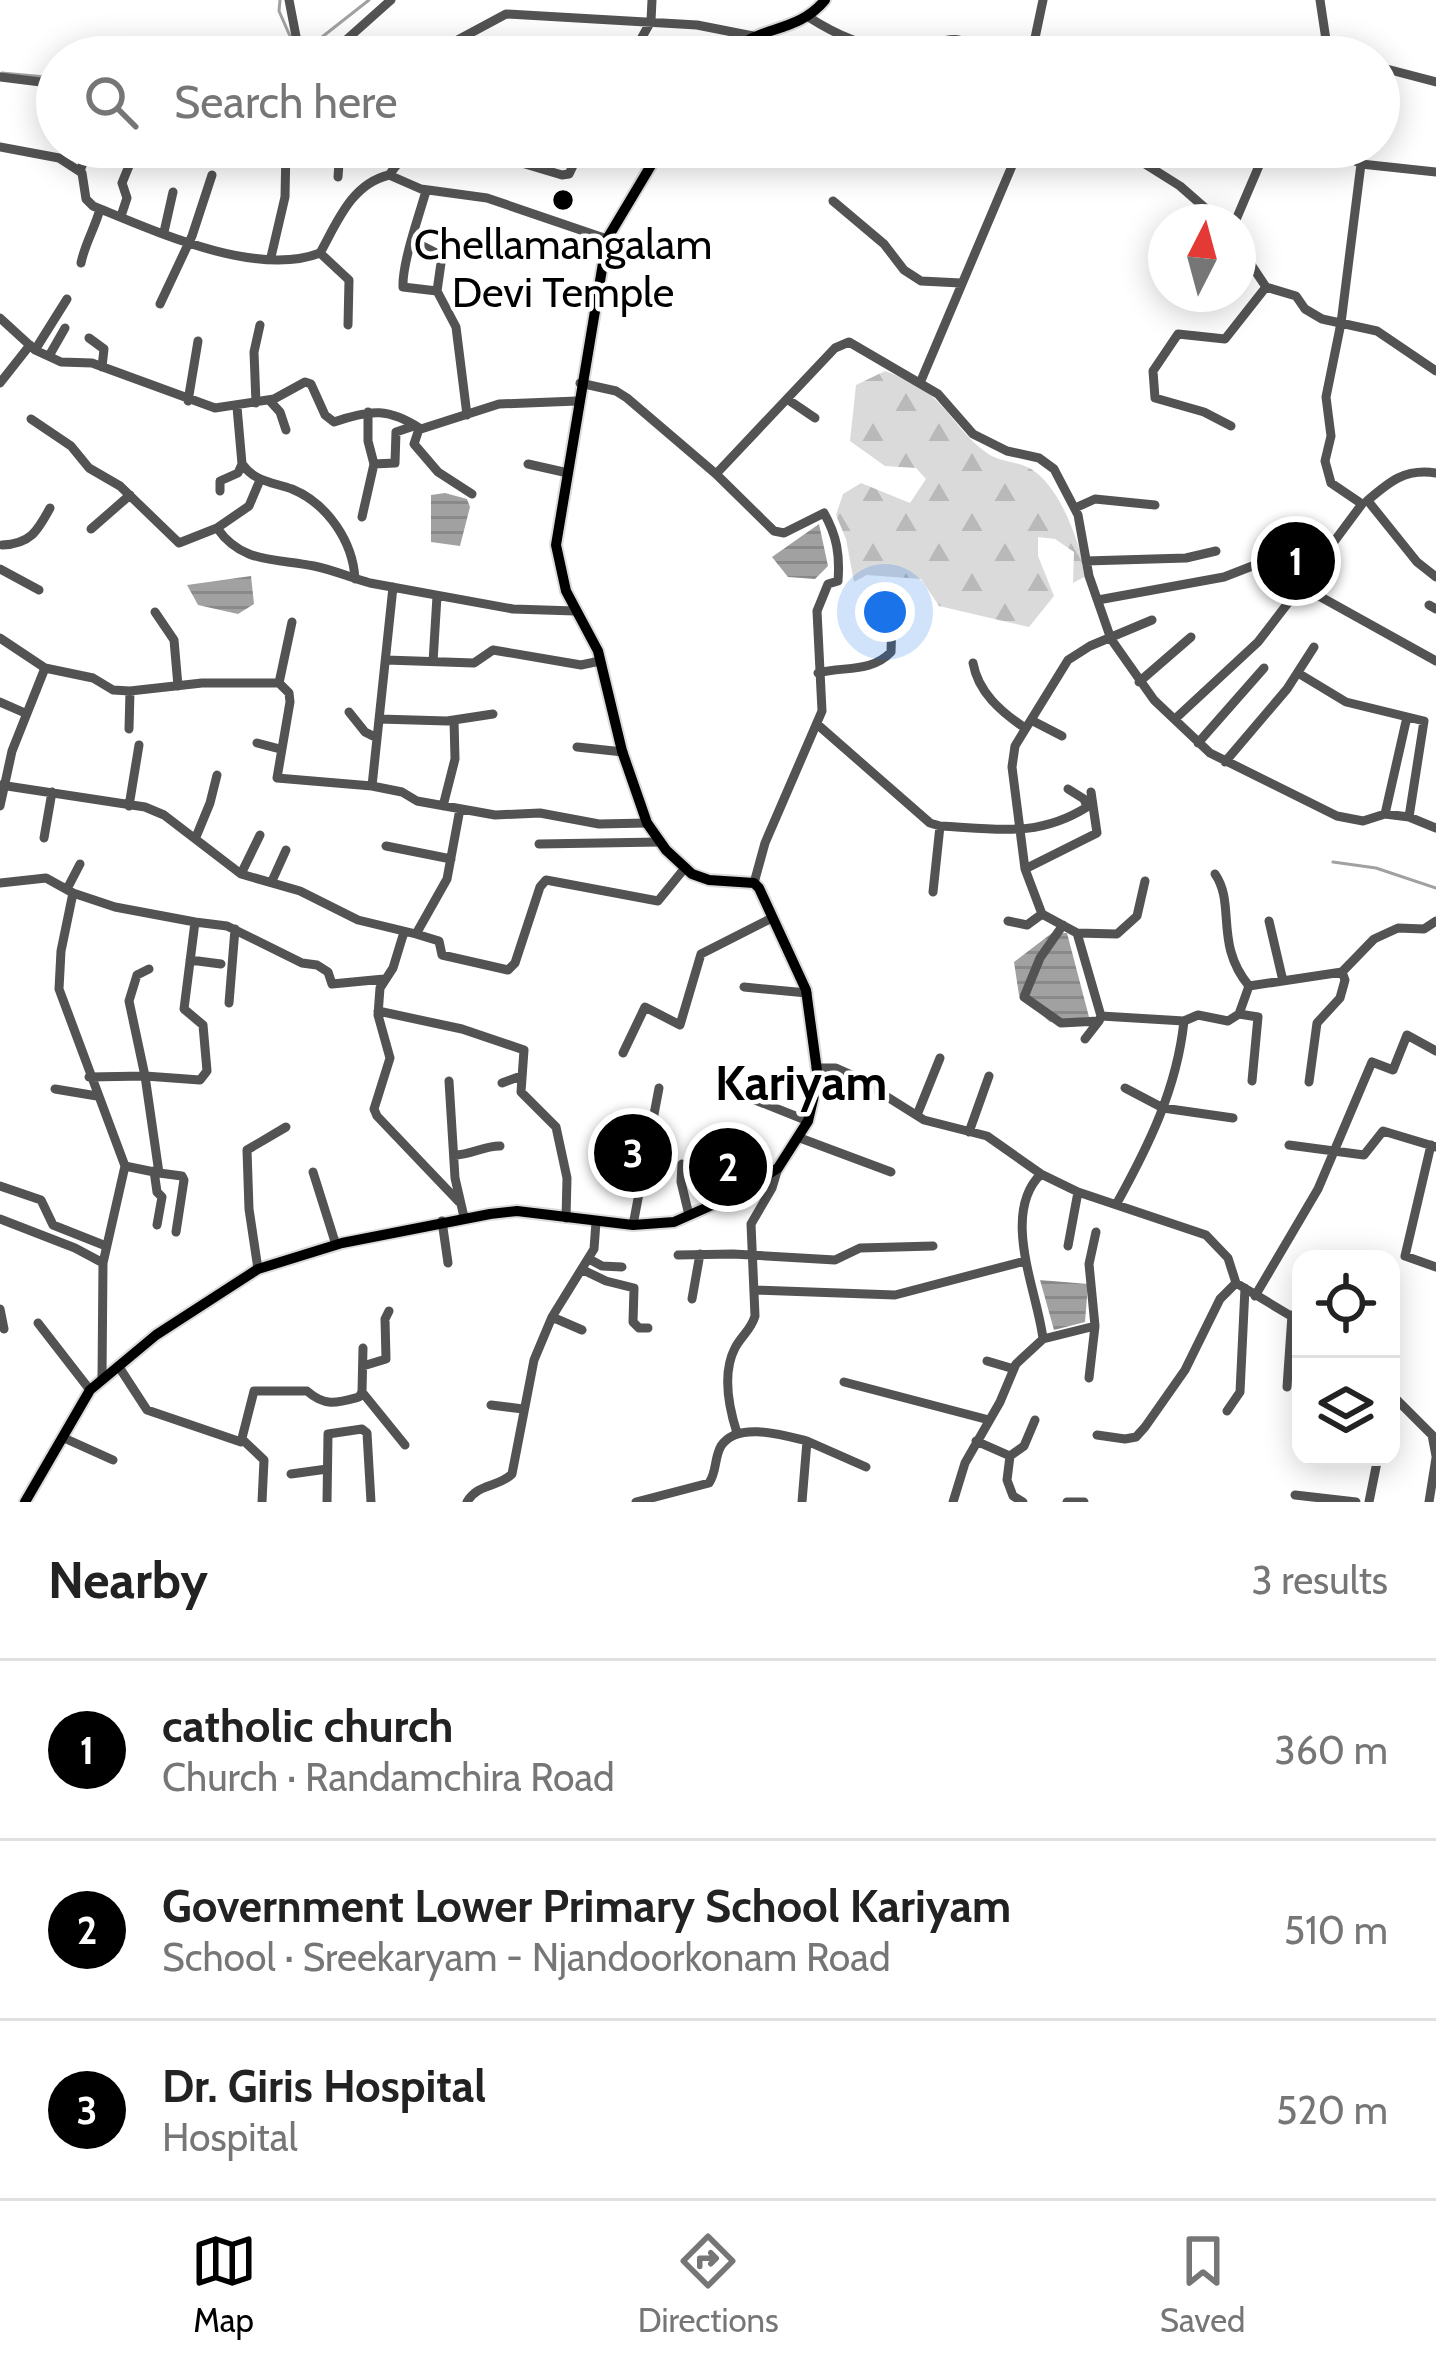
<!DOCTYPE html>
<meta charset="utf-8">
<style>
:root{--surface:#fff;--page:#f6f6f6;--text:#222;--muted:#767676;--line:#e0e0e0;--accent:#000}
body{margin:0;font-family:Cabin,sans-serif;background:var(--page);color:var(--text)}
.controls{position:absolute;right:36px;bottom:36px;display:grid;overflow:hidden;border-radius:24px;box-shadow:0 6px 30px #0003}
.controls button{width:108px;height:108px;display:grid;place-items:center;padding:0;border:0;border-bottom:3px solid var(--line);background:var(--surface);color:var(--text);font:60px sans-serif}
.compass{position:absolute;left:1148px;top:204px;width:108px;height:108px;border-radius:50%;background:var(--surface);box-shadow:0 6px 30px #0003;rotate:6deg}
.you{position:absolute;left:885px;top:612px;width:42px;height:42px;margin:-30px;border:9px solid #fff;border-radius:50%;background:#1a73e8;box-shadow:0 0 0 18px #1a73e833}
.badge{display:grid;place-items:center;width:78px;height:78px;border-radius:50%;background:var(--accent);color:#fff;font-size:39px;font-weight:700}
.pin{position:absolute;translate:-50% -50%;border:6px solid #fff;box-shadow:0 3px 12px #0006}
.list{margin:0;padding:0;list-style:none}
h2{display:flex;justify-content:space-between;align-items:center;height:156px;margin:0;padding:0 48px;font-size:51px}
h2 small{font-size:39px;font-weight:400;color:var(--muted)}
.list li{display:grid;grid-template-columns:78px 1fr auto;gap:36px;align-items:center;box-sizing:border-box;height:180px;padding:0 48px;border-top:3px solid var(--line)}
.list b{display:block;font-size:45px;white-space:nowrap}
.list p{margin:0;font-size:39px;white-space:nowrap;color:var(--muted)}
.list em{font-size:39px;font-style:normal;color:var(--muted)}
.icon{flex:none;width:66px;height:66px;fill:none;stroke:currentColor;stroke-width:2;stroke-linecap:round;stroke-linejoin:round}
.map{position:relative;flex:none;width:1436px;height:1502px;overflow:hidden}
.search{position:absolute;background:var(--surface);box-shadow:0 6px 30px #0003;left:36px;right:36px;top:36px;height:132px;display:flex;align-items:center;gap:30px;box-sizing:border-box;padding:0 42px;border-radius:66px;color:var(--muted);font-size:45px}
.sheet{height:696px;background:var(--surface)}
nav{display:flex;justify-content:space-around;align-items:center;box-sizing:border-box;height:168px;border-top:3px solid var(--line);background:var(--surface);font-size:33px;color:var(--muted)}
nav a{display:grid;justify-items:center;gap:6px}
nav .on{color:var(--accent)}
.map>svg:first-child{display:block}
</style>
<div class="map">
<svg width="1436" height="1502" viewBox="0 0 1436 1502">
<defs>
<pattern id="forest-firs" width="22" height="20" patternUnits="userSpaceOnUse" patternTransform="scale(3)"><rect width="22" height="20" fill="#dadada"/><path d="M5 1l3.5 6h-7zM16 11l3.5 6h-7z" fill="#b9b9b9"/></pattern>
<pattern id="water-rules" width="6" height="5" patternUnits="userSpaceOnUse" patternTransform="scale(3)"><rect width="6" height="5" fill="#a1a1a1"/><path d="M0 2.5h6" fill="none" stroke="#898989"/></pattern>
</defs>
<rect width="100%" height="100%" fill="#fff"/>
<path fill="url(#forest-firs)" d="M885,371c18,7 35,13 49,27 18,17 32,41 53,55 12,9 30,8 44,16 30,18 49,75 55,107l-13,7 1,-31 -19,-13 -17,-2v19l16,40 -25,31 -90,-21 -18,-27 -54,-4 -13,7 -8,-43 -10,-24 7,-21 18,-11 49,20 16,-24 -10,-11 -31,-2 -35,-25 6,-56z"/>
<path fill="url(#water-rules)" d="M445,493l22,6 3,8 -10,39 -29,-4v-47z
M819,524l9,42 -13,13 -27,-2 -16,-20z
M251,576l3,28 -16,10 -40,-9 -11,-20z
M1052,933h15l22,84 -39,5 -31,-27 -5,-33z
M1040,1280l48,4 -3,38 -31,8z"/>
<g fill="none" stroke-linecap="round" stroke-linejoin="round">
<path stroke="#a1a1a1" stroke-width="3" d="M280,0l-1,11 14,32
M308,48l61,-48
M2,73l55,5
M1333,862l43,6 60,20"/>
<g stroke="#dbdbdb" stroke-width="14">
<path id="major" d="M728,57c28,-34 67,-21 97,-57
M25,1502l65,-112 66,-55 102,-66 84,-26 148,-29 27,-3 116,14 41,-3 63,-28 41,-26 30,-47 10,-43 -12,-88 -47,-102 -5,-5 -45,-3 -17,-6 -26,-24 -19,-27 -25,-72 -24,-100 -32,-60 -10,-46 51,-306 55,-92"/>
</g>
<path stroke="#535353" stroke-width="9" d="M289,0l11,57
M1320,0l8,53
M810,18c25,16 58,31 89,33 37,1 54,-30 87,6
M327,57l64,-57
M426,57l80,-43 191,11 56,11
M631,57l20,-36 1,-21
M1031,57l12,-57
M1313,57l10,-5 13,5
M1379,67l57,15
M0,77l57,7
M0,147l59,11 23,15 4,26 7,7c59,24 163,72 227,47 17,-30 31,-69 69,-78l32,14 66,9 120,41
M328,147l11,16 -1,14
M433,147l82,14 47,14 7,-1 13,-27
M631,147l24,10
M1118,147l62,39 41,36
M1331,147l30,17 75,8
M235,150v-3
M80,171l9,-24
M389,175l13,-17 31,-9
M426,191c-7,25 -24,72 -23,96l34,4 19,36 11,88
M833,201l51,43 20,26 17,11 40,2
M121,216l6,-18 -5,-15 9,-22
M1235,222l32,-75
M164,232l9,-40
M413,241l29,15 -5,35
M1238,245l28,42 30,9 9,13 17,10 55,12 59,40
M320,253l29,27 -1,45
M271,257l14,-60 1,-50
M81,263c4,-20 14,-35 19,-54
M160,304l32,-68 20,-61
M0,318l35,32 26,12 31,1 123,45 59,-9 31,-17 6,2 14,31 9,7c37,-13 55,-14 87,7l78,-25 78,-3
M89,338l15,11 -2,18
M35,350l32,-51
M49,356l16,-28
M0,383l30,-38
M580,383l36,8 11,7 89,76 58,57 10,2 40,-20c13,23 16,42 14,68l-10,3 -11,27 5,100 -57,132 -11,40
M920,383l100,-236
M787,399l28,19
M269,400l11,12 6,18
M188,401l10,-60
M256,403l-2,-51 6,-27
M31,419l40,27 18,22 31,18 59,57 38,-15
M1231,426l-27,-14 -49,-14 -2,-27 25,-37 47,5 41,-52
M419,429l-5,15 24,28 34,22
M242,464c13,18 30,18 50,25 36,15 61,53 63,90
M374,464l21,-1 1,-31 18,-6
M528,464l40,9
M716,474l119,-126 14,-6 89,52 35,40 34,17 32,7 15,11 24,46 11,61 22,63 43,61 56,53 127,63 26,5 22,-7 24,3 27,11
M260,480l-11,26 -32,22c25,36 58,30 97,38 20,4 37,12 56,17l143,26 62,2
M220,491v-10l18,-8 4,-9 -5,-57
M1367,501c22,-19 38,-33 69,-28
M1368,501l49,61 19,15
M1075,508l20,-9 60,6
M362,517l12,-53 -6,-23v-29
M91,529l39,-34
M2,545c28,-1 35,-13 48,-37
M1086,561l100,-3 30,-7
M0,569l39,21
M1301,586l61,-82 -31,-21 -6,-22 6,-25 -5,-39 15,-74 20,-159
M1098,600l126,-23 49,-19
M1429,605l7,4
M155,612l19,28 4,46
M0,638l45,30 -33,83 -12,55
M386,660l88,3 19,-13 88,15 19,-4
M433,662l4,-66
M973,663c5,29 28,49 52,65
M45,668l48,10 20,12 17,1 72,-8h77l10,10 1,9 -13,76 95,8 30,6 15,9 78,14 45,-2 59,11 48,-1
M818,673c26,-7 53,0 73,-21l1,-32
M1298,673l48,29 78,19 -15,96
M1139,682l52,-45
M279,683l13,-61
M0,702l25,11
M349,712l16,20 12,6
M379,719l68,2 46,-7
M1175,719l83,-77 43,-56 135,75
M1031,720l31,16
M818,725l112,98 10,3c56,3 98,12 147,-19l-3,-8 -16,-10
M129,729l1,-38
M257,743l23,6
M1198,743l66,-75
M577,747l46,5
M1225,762l62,-73 27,-42
M0,785l145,22 19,8 77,59 19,-39
M372,786l21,-199
M129,806l10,-61
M443,806l12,-47 -1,-39
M1385,814l22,-97
M196,837l14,-34 7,-28
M44,838l8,-46
M539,844l121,-2
M386,846l65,13
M1025,869l72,-36 -6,-41
M241,874l59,17 58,29 58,14 31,-55 13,-70
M1215,874c21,30 -1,70 34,112
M272,881l14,-31
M0,883l46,-5 27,15 -12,58 -2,38 66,177
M67,889l13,-25
M933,892l7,-66
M73,893l42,14 80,15 -11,87 19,16 4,46 -7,9 -55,-4 14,97 -34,-7 -22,97 -1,115
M1008,921l19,4 15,-11
M1269,921l14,60
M195,922l32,4 75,37 15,2 11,7 4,12 52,-5
M1063,925l-23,33 -16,39 37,26 38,-2 2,-5 83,5 14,-6 30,6 11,-7 10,-28 93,-14 32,-33 24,-11 26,1 12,-8
M404,932l-11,36 -13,20 -2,27 12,43 -16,51 3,7 82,86
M1077,933l40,1 20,-18 8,-35
M416,934l23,7 3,14 66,15 7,-7 25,-76 6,-7 112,21 26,-32
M190,960l31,4
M744,987l63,6
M229,1003l6,-74
M378,1011l84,18 62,21 -3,42 35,35 11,51 -1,40
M1239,1014l19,3 -6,64
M1101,1016l-24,-83 -35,-19 -17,-45 -13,-102 3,-21 53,-86 22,-14 62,-26
M1085,1039l14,-18
M623,1053l22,-46 35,18 21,-71 71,-36
M816,1068h20l18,8 70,44 63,16 54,38 37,18 128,43 22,23 8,25 65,39
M89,1077l56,-1 -16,-75 8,-26 12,-6
M449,1081l6,97 9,39
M1309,1082l8,-59 23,-25 5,-18 -3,-8
M502,1083l19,-7
M1125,1088l38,20 70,10
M55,1089l42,7
M755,1100l53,21
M917,1115l23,-57
M969,1132l20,-56
M800,1138l91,34
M1289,1145l75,10 19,-24 53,16
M1431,1145l-26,111 31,11
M454,1155c18,0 28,-9 46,-9
M682,1164l-1,18 8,33
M154,1171l3,21 5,5 -5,28
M313,1172l23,73
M159,1173l23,3 2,4 -8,52
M0,1186l41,14 12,25 53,21
M1117,1203c32,-58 60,-115 67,-182
M0,1219l75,29 28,15
M442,1221l6,42
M633,1225l26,-137
M1068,1246l10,-54
M678,1255l55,-1 102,6 25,-12 73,-2
M589,1259l13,7 20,1
M258,1269l-9,-60 -2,-59 39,-23
M583,1270l23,11 28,7 -1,34 6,6h9
M755,1290l140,5 130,-34
M1255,1296l63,-107 54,-127 21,8 14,-35 29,16
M692,1299l8,-45
M0,1309l4,20
M552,1317l30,13
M38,1323l52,67
M1043,1339l52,-13
M987,1361l27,8
M363,1366l23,-7 -1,-40 4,-8
M119,1367l28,43 94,32 13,-51h53c18,16 30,12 52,6l3,-5 1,-44
M1089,1378l6,-52 -6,-62 7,-32
M844,1382l145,38
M1287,1387l5,-72
M362,1392l43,53
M1391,1394l41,41 4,21
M491,1405l32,4
M1227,1411l13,-19 5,-104
M737,1433c-8,-25 -15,-60 -2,-85 7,-13 16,-18 20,-32l-4,-92 21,-36 6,-20
M1097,1435l28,4 11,-2 9,-10 40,-57 35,-71 16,-16
M64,1438l49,22
M244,1441l20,19 -2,42
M807,1441l59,26
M976,1441l34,15 -3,24 6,16 10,6
M1010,1456l14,-10 11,-26
M291,1474l36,-5
M1295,1495l61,7
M327,1502l1,-68 34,-5 5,4 4,69
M467,1502c11,-19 31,-14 45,-28l22,-114 18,-43 42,-68 2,-27
M636,1502l73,-19c8,-11 5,-25 12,-37 16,-25 62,-11 86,-5l-5,61
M953,1502l12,-39 35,-61 16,-38 27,-25c-5,-46 -43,-125 -2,-165
M1067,1502h17
M1369,1502l9,-45
M1429,1502l7,-44"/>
<use href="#major" stroke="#000" stroke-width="10"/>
</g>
<circle fill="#000" stroke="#fff" stroke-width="4.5" cx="563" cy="200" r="12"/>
<g text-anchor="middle" stroke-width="9" stroke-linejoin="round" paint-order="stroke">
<g font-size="42" fill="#000" stroke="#fff">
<text x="563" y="259">Chellamangalam<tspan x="563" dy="48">Devi Temple</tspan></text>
</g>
<g font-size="48" font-weight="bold" fill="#000" stroke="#fff">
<text x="801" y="1100">Kariyam</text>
</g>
</g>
</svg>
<div class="controls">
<button><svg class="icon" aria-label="locate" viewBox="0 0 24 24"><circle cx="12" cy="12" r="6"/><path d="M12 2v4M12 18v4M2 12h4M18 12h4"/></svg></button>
<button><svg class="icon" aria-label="layers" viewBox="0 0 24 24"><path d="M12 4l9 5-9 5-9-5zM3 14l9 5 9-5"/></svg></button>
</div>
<svg class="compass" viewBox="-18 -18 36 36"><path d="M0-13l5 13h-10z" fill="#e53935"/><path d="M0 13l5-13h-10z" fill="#767676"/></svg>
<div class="you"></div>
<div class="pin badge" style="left:1296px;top:561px">1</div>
<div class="pin badge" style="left:728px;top:1167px">2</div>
<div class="pin badge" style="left:633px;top:1153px">3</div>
<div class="search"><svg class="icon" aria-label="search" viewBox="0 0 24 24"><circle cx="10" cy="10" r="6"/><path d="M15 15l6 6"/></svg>Search here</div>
</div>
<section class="sheet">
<h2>Nearby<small>3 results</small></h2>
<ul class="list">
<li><span class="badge">1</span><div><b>catholic church</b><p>Church · Randamchira Road</p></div><em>360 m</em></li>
<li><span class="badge">2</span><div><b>Government Lower Primary School Kariyam</b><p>School · Sreekaryam - Njandoorkonam Road</p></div><em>510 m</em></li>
<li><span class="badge">3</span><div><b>Dr. Giris Hospital</b><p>Hospital</p></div><em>520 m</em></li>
</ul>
</section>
<nav>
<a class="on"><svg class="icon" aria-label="map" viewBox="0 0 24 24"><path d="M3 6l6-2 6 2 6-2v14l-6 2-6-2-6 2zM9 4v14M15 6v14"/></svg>Map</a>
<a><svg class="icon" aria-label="directions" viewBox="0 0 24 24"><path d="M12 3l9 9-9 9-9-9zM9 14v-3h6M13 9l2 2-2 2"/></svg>Directions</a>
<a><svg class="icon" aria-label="saved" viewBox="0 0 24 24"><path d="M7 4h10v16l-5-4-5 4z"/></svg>Saved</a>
</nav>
